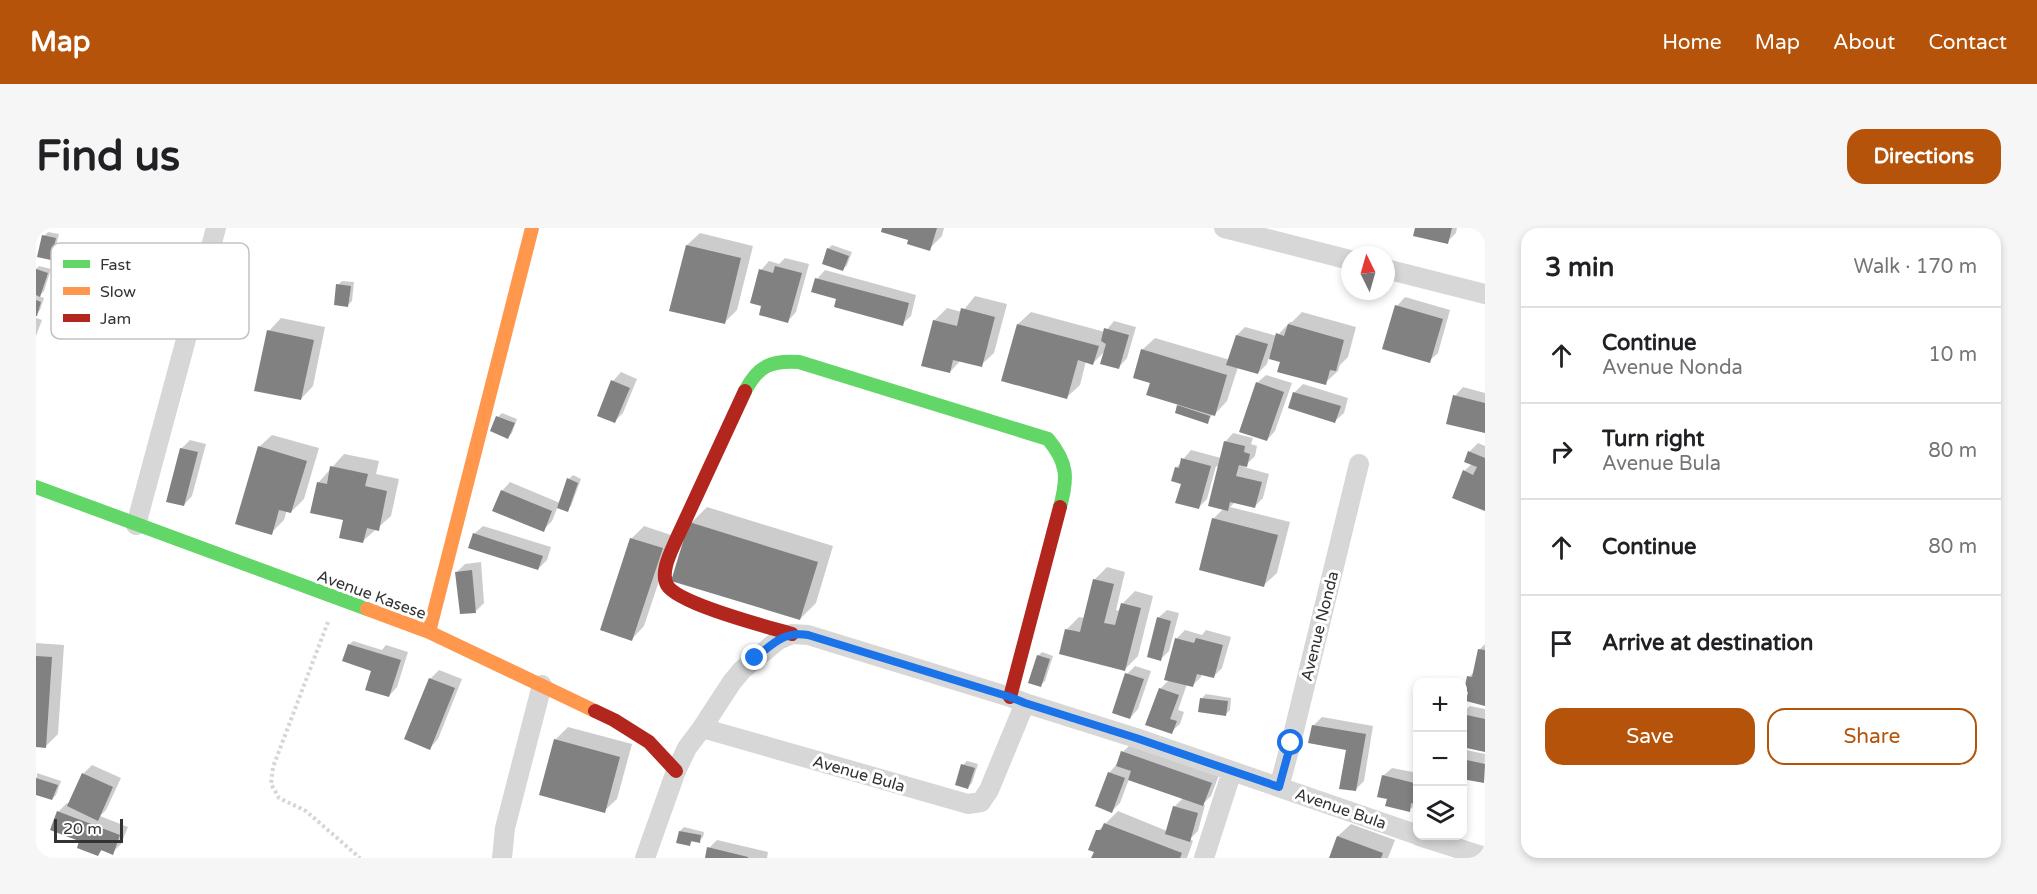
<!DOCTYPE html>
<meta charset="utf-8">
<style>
:root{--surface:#fff;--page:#f6f6f6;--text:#202124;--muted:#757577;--line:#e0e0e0;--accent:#b45309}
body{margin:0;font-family:"Varela Round",sans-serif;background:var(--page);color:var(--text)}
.controls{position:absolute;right:18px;bottom:18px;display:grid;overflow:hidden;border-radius:12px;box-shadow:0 3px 9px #0003}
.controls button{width:54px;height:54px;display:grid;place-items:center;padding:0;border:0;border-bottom:2px solid var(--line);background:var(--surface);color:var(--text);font:30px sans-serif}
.compass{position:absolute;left:1305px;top:18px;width:54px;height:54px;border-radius:50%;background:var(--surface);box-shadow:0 3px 9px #0003;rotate:355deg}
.scale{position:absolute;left:18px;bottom:15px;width:69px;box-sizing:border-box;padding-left:6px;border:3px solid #333;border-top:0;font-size:16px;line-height:21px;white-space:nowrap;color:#333;-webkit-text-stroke:4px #fff;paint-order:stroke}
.stop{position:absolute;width:18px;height:18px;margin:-14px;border:4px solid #1a73e8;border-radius:50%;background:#fff}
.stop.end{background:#1a73e8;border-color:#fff;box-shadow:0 2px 6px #0008}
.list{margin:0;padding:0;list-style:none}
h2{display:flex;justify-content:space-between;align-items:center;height:78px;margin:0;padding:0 24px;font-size:26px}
h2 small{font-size:20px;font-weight:400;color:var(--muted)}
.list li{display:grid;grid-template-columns:39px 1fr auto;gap:18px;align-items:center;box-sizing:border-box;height:96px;padding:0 24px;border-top:2px solid var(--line)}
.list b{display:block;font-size:22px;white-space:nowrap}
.list p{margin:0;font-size:20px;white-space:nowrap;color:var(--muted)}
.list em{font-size:20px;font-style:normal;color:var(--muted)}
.actions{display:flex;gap:12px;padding:18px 24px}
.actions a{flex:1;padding:14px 0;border:2px solid var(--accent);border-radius:18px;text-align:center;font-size:21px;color:var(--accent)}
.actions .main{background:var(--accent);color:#fff}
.icon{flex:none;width:33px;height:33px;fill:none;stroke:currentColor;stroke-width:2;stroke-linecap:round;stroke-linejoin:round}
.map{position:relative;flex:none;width:1449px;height:630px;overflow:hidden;border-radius:18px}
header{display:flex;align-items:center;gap:36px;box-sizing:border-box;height:84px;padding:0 30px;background:var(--accent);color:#fff}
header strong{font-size:28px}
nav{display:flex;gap:33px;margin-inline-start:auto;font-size:21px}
.intro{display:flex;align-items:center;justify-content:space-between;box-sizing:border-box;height:144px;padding:0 36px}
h1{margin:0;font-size:42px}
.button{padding:15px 27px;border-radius:18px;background:var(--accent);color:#fff;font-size:21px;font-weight:700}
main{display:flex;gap:36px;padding:0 36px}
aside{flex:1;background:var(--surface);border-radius:18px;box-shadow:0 3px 9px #0003}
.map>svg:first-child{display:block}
</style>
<header>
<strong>Map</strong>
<nav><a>Home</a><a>Map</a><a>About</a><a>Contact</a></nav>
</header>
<div class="intro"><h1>Find us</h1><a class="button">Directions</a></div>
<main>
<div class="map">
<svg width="1449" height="630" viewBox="0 0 1449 630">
<rect width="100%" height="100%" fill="#fff"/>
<path fill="#0003" d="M848,0h60l-2,8 -13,13z
M1380,0h41l-1,5 -9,9z
M12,4l11,2 -5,20 -4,4 -6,-22z
M664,5l53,13 -16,64 -13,13 -37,-78z
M796,17l20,7 -5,13 -4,4 -15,-20z
M749,30l24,6 -13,48 -8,9 -25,-16 -2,-35 8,-9 10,3z
M3,38l12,3 -7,22 -5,5 5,2 -4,12 -4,4v-45z
M789,42l91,25 -5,21 -9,8 -64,-26 -21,-19z
M306,53l12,1 -2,19 -4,4 -10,-20z
M939,68l32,8 -13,49 -13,12 -20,-5 -11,12 -16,-51 13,-13 15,4z
M1369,69l45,13 -12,43 -9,8 -32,-55z
M995,84l74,20 9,-11 22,6 -9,31 -8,9 -13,-17 -13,13 -7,-2 -6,24 -13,12 -64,-17 15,-56z
M1266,84l54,15 -8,30 -8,8 -2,6 -13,12 -43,-22 -13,-4 -2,7 -9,9 -20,-6 -11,34 -12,13 -2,-1 -5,9 -30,-16 2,-2 -28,-22 -10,-32 13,-12 75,22 7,-25 8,-8 32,9 13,-14h2z
M0,90l6,2 -6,16z
M245,90l44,9 -12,59 -12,13 -32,-68z
M585,144l16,7 -14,34 -8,8 -2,-40z
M1230,147l26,8 -17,48 -8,9 -10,-57z
M1267,156l45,14 -4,15 -9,8 -41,-28z
M1427,159l22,6v38l-30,-35z
M466,185l15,6 -5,14 -4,4 -10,-20z
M1197,205l20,5 -2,6 6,2 -2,10 -11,11 25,7 -6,24 -8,8 -20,-4 -5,5 60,15 -13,51 -13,12 -64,-16 14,-51 10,-10 -5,-41 -3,-1 -9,33 -9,9 -15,-25 -7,-15 15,-18 30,8 4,-16z
M236,207l47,13 -15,51 -13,13 -4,-2 -3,10 -13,13 -12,-86z
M154,212l16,4 -14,52 -8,9 -3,-56z
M1442,215l7,3v63l-21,-38 8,-7 -3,-12z
M308,226l35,7 -3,13 23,5 -8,37 -28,25 -45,-58z
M537,247l8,4 -10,27 -4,4 -9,-4 -6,15 -9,9 -41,-39 8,-9 50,21 9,-24z
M671,279l126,39 -17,57 -16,16 -109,-96z
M447,298l68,21 -4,13 -9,9 -64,-35z
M608,298l30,10 -30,90 -12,13 -1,-100z
M445,334l3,41 -8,8 -19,-39 8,-8z
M1071,339l18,5 -9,38 4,1 2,-7 13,-13 18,5 -15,60 -13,13 -58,-40 12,-12 6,1 9,-38z
M1131,382l12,3 -10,38 -8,8 -3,-41z
M1149,402l17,5 4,-5 25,7 -9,31 -9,9 -11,-4 -1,4 -9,9 -5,-2 -9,26 6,2 -4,12 -9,8 -11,-43 9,-9 7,-41z
M317,413l29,9 4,-5 22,7 -11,35 -8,9 -16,-26 -24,-25z
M0,415l28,2 -6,89 -12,12h-10z
M1449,416v60l-16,-27 6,-6 4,-21z
M1006,424l11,4 -8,25 -4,4 -3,-29z
M1099,438l16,5 -13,38 -8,9 -3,-44z
M403,442l23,9 -24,60 -8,9v-69z
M1170,466l25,4 -1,12 -4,4 -24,-16z
M1434,478l15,3v41l-23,-4v-33z
M1286,489l51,9 -9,55 -9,9 -7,-41 -35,-23z
M532,499l64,17 -15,55 -13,12 -49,-71z
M1095,516l88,31 -8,21 -8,8 2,1 -7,26 -8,8 3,2 -6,17h-94l3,-7 2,-20 20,-20 49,20 7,-24 9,-9 -54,-19 -9,24 -8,8 -3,-38 8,-9 6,-12z
M1430,522l19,4 -1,28 -22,-5v-23z
M931,533l11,3 -6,19 -4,4 -5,-22z
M56,537l29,13 -15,32 -6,6 28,11 -7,17 -9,9 -9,-4 -5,6 -17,-15 -23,-28 9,-9 2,1 15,-31z
M1356,540l26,5v30l-9,7 -21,-12 -5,-22z
M1,545l24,8 -5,14 -4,4 -16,-6z
M1315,596l44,16 -7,18h-58l8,-22z
M648,599l20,5 -1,5 -4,4 -5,-1 -4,4 -10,-13z
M681,612l51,12 -1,6h-61l3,-10z"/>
<path fill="#818181" d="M846,0h55l-7,23 -23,-7 1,-4 -27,-8z
M1379,0h37l-4,16 -35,-8z
M6,7l14,3 -5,22 -14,-3z
M650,17l55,13 -16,66 -56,-13z
M791,20l22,8 -6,15 -21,-7z
M739,38l27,7 -14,50 -29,-8 2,-9 -11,-3 9,-34 14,4z
M0,41l12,4 -8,24 -4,-2z
M779,50l94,25 -6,23 -69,-19 2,-8 -25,-7z
M300,56l15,2 -3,21 -14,-2z
M0,72l5,2 -4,14h-1z
M1359,77l48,14 -13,44 -48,-14z
M925,80l34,9 -13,50 -29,-7 -3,13 -29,-7 12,-46 24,6z
M981,96l82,22 -6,19 -15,-5 -11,39 -66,-18z
M1252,96l56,16 -8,31 -6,-1 -4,15 -49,-13 3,-10 -11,-3 7,-26 8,3z
M1068,100l25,7 -10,34 -19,-5 6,-20 -5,-3z
M231,102l47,10 -13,60 -47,-9z
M1200,107l32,9 -10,30 -32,-9z
M1105,121l86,26 -12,41 -69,-21 4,-12 -17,-5z
M575,152l19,8 -15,35 -18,-7z
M1220,154l28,10 -17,49 -28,-9z
M1257,164l48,14 -6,17 -47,-15z
M1417,167l32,8v30l-39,-9z
M1141,177l33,11 -2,8 -33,-11z
M460,188l19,7 -7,16 -18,-8z
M1188,213l21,5 -1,6 6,2 -3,13 -8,-2 -3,11 26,6 -7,26 -25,-6 -2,9 -20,-5z
M222,218l49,15 -16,52 -12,-3 -7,25 -37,-11z
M144,220l18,4 -14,54 -18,-4z
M1432,223l17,7v53l-33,-13 11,-28 10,5 4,-8 -13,-5z
M1145,230l30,8 -12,43 -24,-6 6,-19 -10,-3 4,-14 4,1z
M294,238l38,8 -3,12 22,5 -8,40 -12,-3 -4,15 -24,-5 4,-18 -33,-7 7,-31 10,2z
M531,250l11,5 -10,29 -11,-4z
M465,262l51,21 -8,21 -52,-21z
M1176,290l66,17 -14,52 -65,-17z
M653,294l129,40 -18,58 -129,-39z
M437,305l70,23 -5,14 -70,-22z
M594,310l33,10 -31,93 -32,-11z
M436,342l4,43 -16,1 -5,-42z
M1057,351l21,5 -10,39 11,2 6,-22 20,5 -16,63 -66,-17 6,-25 15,3z
M1121,389l14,4 -10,40 -14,-4z
M1139,410l19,5 2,-5 27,7 -9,33 -17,-4 -4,13 -29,-7z
M312,416l53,16 -12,37 -24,-7 6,-19 -29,-10z
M1442,421l7,1v56l-19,-5 2,-9 -4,-1 3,-15 5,1z
M1001,427l13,4 -9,28 -13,-4z
M0,428l16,1 -6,91 -10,-1z
M1089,445l19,6 -14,40 -18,-6z
M393,450l26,10 -25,62 -26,-11z
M1123,460l20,7 -9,24 7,2 -5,13 -27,-9z
M1164,470l28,3 -2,15 -28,-4z
M1426,486l23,5v33l-23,-5z
M1276,497l54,9 -10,57 -17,-2 7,-39 -38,-7z
M518,511l66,18 -15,56 -66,-18z
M1085,523l91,32 -9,23 -75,-26 3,-9 -15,-5z
M1426,531l23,5 -1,19 -22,-4z
M925,536l14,4 -7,21 -13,-4z
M1072,544l17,6 -13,35 -17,-7z
M46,545l31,14 -15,34 -31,-15z
M1346,547l36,9v21l-7,-2 -1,9 -25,-6 2,-7 -10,-2z
M0,550l22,7 -6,15 -16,-5z
M1137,578l25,7 -8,29 -25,-8z
M21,583l63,24 -7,20 -12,-5 -3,6 -21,-8 2,-7 -29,-11z
M1068,595l78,30 -2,5h-89l3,-6 -6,-2 8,-20h5z
M643,603l22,4 -1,8 -9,-2 -1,5 -14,-3z
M1301,608l46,17 -2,5h-52z
M671,619l41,10v1h-43z"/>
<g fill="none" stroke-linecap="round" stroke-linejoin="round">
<path stroke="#d6d6d6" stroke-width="4" stroke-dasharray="3 3" stroke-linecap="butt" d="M292,394l-55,145 -2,17 8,14 27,13 54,47"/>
<path stroke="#d7d7d7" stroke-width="20" d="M1188,0l126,32
M1350,41l99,25
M100,297l80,-297
M666,500l266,76 13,-2 8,-12 36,-87
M1243,559l12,-44 68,-279
M1383,608l66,21
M466,630l3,-30 37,-143
M609,630l31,-87 11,-23 15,-20 30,-46 10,-12 36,-30 14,-6 16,1 202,62 15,6 111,35 282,97
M1168,630l28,-87"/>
<path stroke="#63d668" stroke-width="14" d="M709,163c13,-25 26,-31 54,-29l249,77c20,24 20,39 12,68
M0,259l331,122"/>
<path stroke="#ff974d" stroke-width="14" d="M331,381l62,23 166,79
M393,404l103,-404"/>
<path stroke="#b3261e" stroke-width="14" d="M709,163l-69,149c-5,12 -16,32 -9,45 11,19 101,42 125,49
M974,469l50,-190
M559,483l19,9 35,22 27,29"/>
</g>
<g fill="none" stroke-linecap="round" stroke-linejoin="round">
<path stroke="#1a73e8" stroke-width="8" d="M719,430c18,-14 28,-27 53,-23l202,62 15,6 111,35 143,49 12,-44"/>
</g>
<g text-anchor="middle" stroke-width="6" stroke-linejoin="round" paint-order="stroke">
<g font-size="16" fill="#333" stroke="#fff">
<text transform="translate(336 366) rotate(20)" y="6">Avenue Kasese</text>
<text transform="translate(1283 398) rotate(-76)" y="6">Avenue Nonda</text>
<text transform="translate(823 545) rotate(16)" y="6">Avenue Bula</text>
<text transform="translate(1305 580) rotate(19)" y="6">Avenue Bula</text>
</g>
</g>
<rect x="15" y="15" width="198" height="96" rx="9" fill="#fff" stroke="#c2c2c2" stroke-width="1.5"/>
<rect x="27" y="32" width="27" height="8" fill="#63d668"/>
<rect x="27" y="59" width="27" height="8" fill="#ff974d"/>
<rect x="27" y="86" width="27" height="8" fill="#b3261e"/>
<g font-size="16" fill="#333">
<text x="64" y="42">Fast</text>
<text x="64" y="69">Slow</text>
<text x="64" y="96">Jam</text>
</g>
</svg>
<div class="controls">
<button>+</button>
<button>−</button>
<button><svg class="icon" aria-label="layers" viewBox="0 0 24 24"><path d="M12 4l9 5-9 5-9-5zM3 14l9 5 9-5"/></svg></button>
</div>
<svg class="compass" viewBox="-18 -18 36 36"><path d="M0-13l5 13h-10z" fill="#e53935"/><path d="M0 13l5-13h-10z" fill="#757577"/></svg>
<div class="scale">20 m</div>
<div class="stop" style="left:1255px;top:515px"></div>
<div class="stop end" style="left:719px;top:430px"></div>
</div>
<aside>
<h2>3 min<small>Walk · 170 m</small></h2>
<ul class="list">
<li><svg class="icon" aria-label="ahead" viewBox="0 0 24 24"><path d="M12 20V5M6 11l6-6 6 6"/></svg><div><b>Continue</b><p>Avenue Nonda</p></div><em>10 m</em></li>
<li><svg class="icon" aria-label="right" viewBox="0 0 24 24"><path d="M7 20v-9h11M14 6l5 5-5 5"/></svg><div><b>Turn right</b><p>Avenue Bula</p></div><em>80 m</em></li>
<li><svg class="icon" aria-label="ahead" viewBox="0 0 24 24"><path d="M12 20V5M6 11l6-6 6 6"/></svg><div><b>Continue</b></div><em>80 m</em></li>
<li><svg class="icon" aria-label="arrive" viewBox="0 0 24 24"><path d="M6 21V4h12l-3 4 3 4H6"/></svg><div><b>Arrive at destination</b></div></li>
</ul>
<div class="actions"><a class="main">Save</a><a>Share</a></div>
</aside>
</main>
